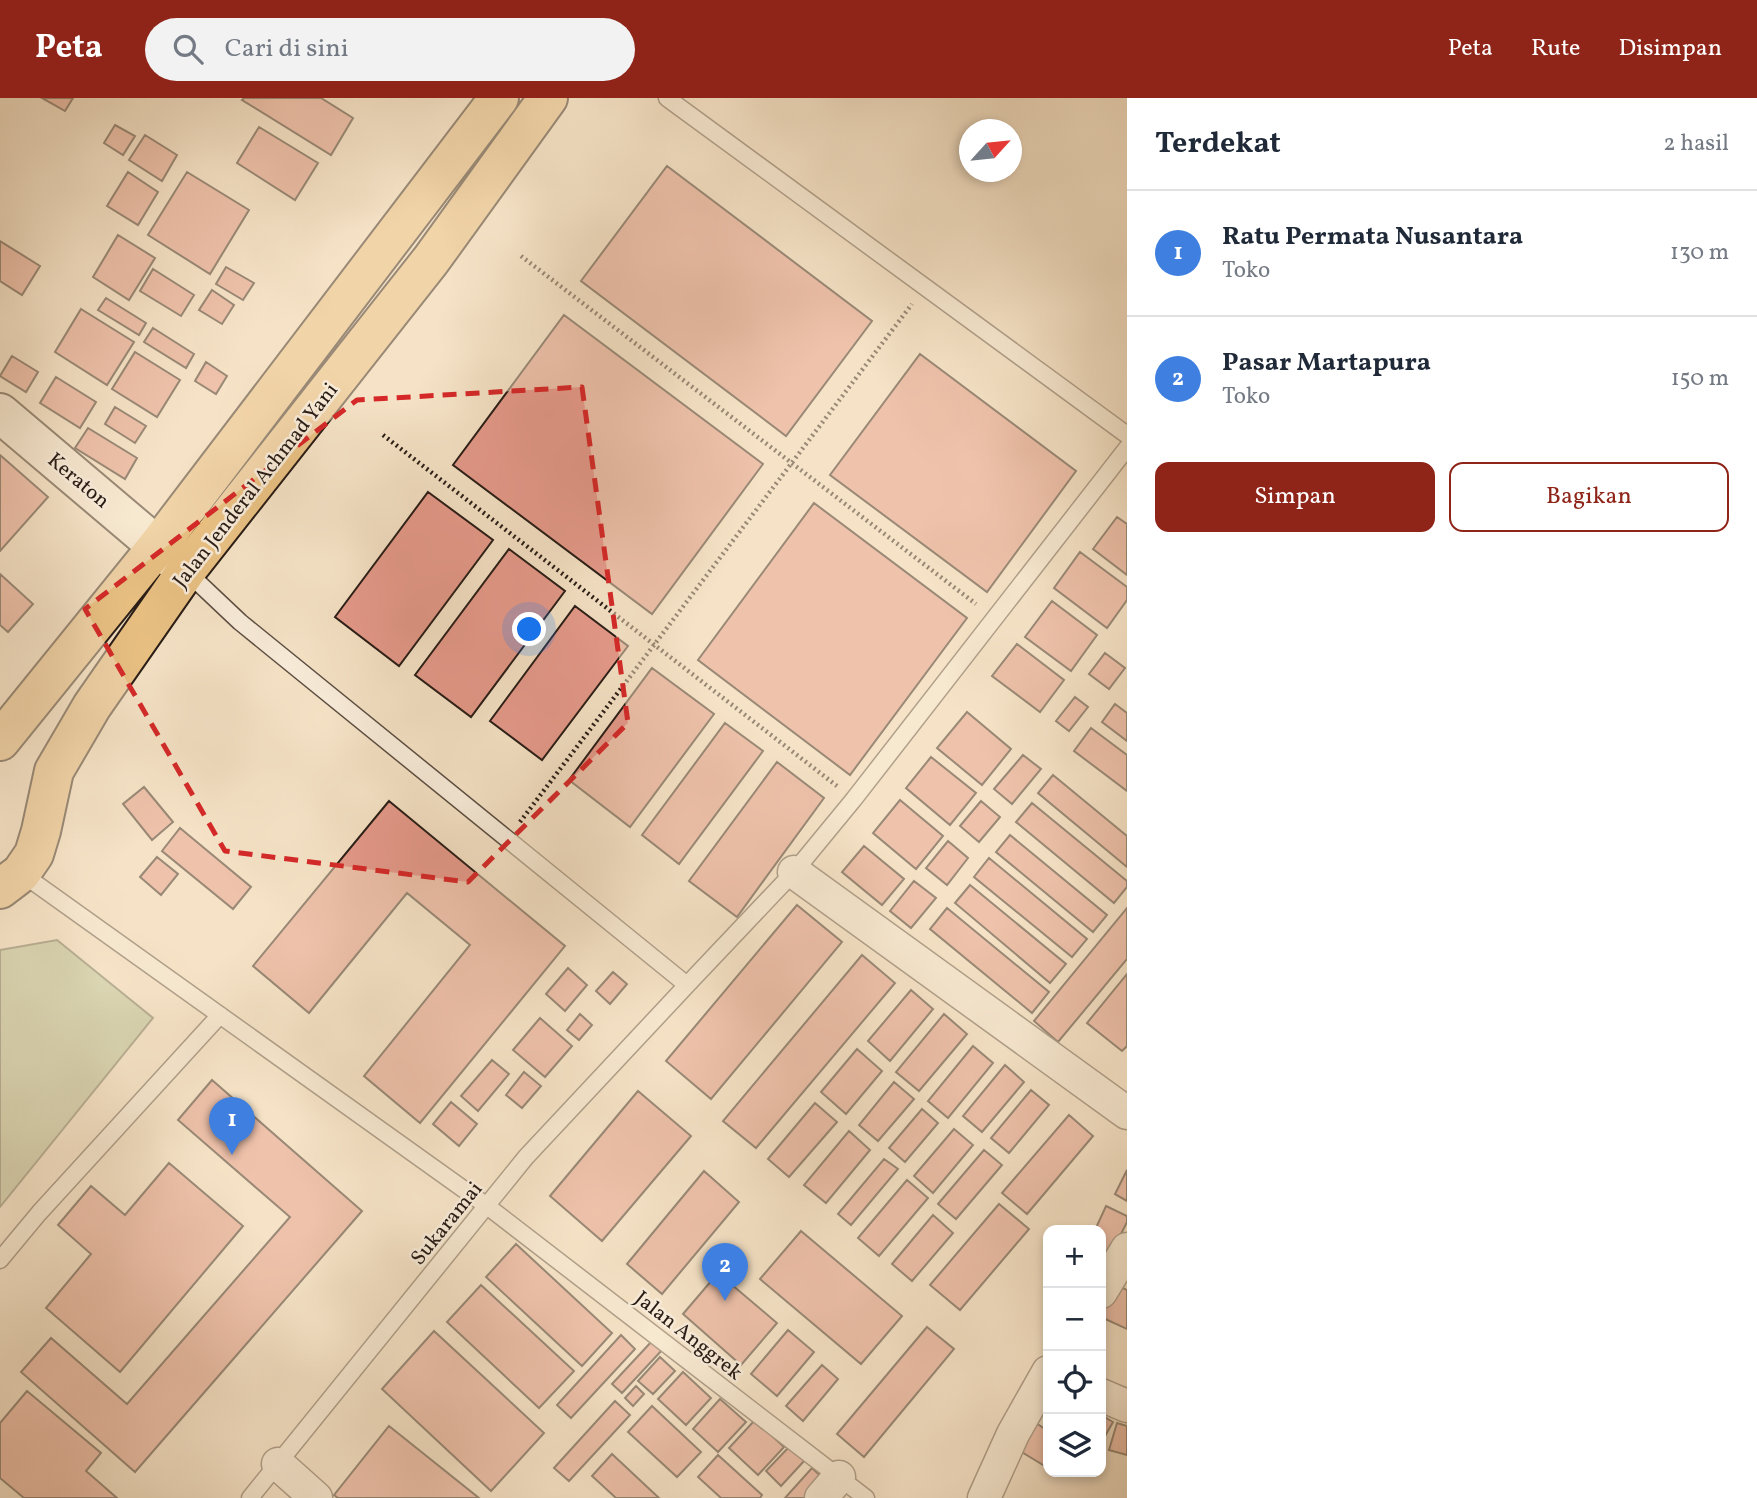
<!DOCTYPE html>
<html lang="id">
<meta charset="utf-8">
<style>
:root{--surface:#fff;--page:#f2f2f3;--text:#1f2937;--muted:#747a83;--line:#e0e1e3;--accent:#8f2418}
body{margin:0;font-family:Vollkorn,serif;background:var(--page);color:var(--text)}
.controls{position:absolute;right:21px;bottom:21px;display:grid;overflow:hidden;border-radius:14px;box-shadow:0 4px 10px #0003}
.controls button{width:63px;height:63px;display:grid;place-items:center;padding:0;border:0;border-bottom:2px solid var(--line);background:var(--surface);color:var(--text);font:35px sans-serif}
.compass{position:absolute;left:959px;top:21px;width:63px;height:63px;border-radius:50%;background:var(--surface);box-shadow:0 4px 10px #0003;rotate:63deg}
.you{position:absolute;left:530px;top:532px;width:24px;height:24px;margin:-18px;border:5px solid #fff;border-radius:50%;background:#1a73e8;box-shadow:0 0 0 10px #1a73e833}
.badge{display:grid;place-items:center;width:46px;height:46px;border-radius:50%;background:var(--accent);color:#fff;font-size:23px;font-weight:700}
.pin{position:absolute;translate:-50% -58px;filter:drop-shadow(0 2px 4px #0008)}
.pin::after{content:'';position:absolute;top:37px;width:24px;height:21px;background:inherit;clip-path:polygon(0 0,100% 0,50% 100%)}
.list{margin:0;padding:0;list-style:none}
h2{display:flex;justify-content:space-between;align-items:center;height:91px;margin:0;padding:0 28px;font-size:30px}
h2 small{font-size:23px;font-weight:400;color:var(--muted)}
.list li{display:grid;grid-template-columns:46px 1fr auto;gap:21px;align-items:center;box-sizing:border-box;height:126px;padding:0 28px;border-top:2px solid var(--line)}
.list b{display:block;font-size:26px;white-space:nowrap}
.list p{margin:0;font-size:23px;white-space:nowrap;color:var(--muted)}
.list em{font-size:23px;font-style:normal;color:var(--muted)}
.actions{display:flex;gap:14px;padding:21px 28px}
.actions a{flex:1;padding:16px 0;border:2px solid var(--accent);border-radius:14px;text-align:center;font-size:24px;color:var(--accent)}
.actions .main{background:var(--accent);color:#fff}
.icon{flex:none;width:38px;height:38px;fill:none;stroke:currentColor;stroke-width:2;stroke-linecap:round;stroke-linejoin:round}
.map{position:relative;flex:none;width:1127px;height:1400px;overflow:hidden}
header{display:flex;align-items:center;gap:42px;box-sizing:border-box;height:98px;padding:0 35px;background:var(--accent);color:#fff}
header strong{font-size:33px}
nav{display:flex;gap:38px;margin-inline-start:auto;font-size:24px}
.search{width:490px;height:63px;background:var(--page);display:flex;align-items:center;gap:18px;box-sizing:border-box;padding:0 24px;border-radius:38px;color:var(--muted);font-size:26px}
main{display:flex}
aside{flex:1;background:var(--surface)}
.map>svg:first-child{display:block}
</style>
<header>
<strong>Peta</strong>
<div class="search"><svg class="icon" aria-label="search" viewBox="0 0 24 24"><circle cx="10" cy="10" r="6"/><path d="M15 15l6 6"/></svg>Cari di sini</div>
<nav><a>Peta</a><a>Rute</a><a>Disimpan</a></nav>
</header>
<main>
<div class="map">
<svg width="1127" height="1400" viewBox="0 0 1127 1400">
<rect width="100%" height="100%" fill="#f6e3c7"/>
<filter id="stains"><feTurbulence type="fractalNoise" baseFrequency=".00286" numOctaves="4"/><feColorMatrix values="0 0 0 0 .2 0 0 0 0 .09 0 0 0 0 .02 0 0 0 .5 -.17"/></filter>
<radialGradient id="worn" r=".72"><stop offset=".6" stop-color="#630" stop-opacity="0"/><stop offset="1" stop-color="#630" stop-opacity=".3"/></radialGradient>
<path fill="#b8c499" stroke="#707058" stroke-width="2" d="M57,842l96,78 -153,189v-257z"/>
<path fill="#e69a8b" stroke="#281c16" stroke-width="2" d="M42,0h31l-8,13z
M244,0h77l32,20 -22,37 -89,-55z
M115,27l20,11 -12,19 -19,-12z
M259,29l59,36 -23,37 -58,-37z
M145,37l32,20 -15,26 -33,-21z
M667,68l205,155 -86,115 -205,-155z
M128,74l30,20 -20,33 -31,-19z
M187,74l62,38 -39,64 -62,-39z
M118,137l37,23 -26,42 -36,-23z
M0,143l40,25 -18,29 -22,-14z
M226,169l28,16 -11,17 -27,-16z
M153,171l41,26 -13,21 -41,-25z
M212,192l22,15 -12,19 -23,-14z
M106,200l40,25 -7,12 -41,-25z
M81,211l53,33 -27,43 -52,-33z
M564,217l199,149 -111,150 -199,-149z
M153,230l41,26 -8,14 -42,-26z
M135,254l45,28 -23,37 -45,-28z
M920,256l156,117 -89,121 -157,-117z
M12,258l26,16 -12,20 -26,-16z
M206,264l21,14 -11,18 -21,-13z
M56,279l40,25 -16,26 -40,-25z
M115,309l31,19 -11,17 -30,-19z
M88,330l49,30 -12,21 -50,-31z
M0,357l48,42 -48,54z
M428,394l65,48 -94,126 -64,-49z
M814,405l153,115 -117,157 -152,-115z
M1117,419l10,7v51l-34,-26z
M509,451l56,42 -94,126 -56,-42z
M1080,454l47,35v13l-20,28 -53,-40z
M0,476l33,30 -25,28 -8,-7z
M1052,503l45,34 -26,36 -46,-34z
M575,508l53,40 -86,114 -52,-39z
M1017,546l47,36 -24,32 -48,-36z
M1105,555l20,15 -16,21 -20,-15z
M652,570l62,46 -84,113 -61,-47z
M1075,599l13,10 -19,24 -13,-10z
M1115,606l12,9v28l-25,-19z
M967,614l44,37 -29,36 -45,-37z
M725,625l38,28 -84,113 -37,-29z
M1091,630l36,27v36l-53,-40z
M1023,657l18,14 -29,35 -18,-15z
M931,659l45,36 -26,32 -44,-37z
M777,664l47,36 -87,119 -48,-36z
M1053,677l74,61v31l-89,-74z
M144,689l29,35 -21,18 -29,-36z
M900,702l43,36 -27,33 -43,-36z
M389,703l176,145 -145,177 -56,-47 106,-131 -63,-52 -98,120 -56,-47z
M981,703l19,16 -21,25 -19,-16z
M1032,705l95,78v6l-13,16 -98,-81z
M180,730l71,59 -18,22 -71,-58z
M1010,737l97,80 -14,17 -97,-80z
M948,743l20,17 -21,27 -21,-17z
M864,748l40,33 -22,26 -40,-33z
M157,759l21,17 -17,21 -21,-18z
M989,760l98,81 -15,18 -98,-80z
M914,783l22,17 -25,30 -21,-17z
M970,787l96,79 -16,19 -95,-80z
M797,807l45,37 -131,157 -45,-38z
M947,810l102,84 -17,21 -102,-84z
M1127,810v51l-69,83 -24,-21z
M862,857l33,28 -139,165 -33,-27z
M568,870l19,17 -22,26 -19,-17z
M613,874l14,12 -17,20 -14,-13z
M1127,876v72l-5,5 -35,-28z
M911,892l22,19 -43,52 -22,-20z
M580,916l12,11 -13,15 -12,-10z
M944,916l23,20 -48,57 -23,-19z
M540,920l32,28 -27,31 -32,-27z
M973,948l20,17 -45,55 -20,-17z
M857,951l25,22 -36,43 -25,-22z
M492,962l17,14 -31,37 -17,-15z
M1005,967l19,17 -42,50 -19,-16z
M524,974l17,14 -19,22 -16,-13z
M212,982l150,131 -227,261 -114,-100 30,-34 76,66 163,-187 -112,-97z
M894,984l20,17 -36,42 -19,-16z
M1031,992l18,15 -40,48 -18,-15z
M638,993l53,45 -89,105 -52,-45z
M451,1004l26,22 -18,22 -26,-22z
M815,1005l22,19 -48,55 -21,-18z
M922,1011l16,14 -33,39 -16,-14z
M1069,1017l24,21 -66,78 -25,-21z
M954,1031l19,16 -40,48 -19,-17z
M849,1033l21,19 -44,53 -22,-18z
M984,1052l18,15 -46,54 -18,-15z
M884,1061l14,10 -47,56 -13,-11z
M169,1065l74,63 -123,146 -74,-64 45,-54 -33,-29 33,-39 34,29z
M1127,1072v31l-12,-7z
M704,1073l35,31 -77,92 -35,-30z
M907,1082l21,18 -49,58 -21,-18z
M999,1106l30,25 -69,81 -30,-25z
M1106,1108l21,10v6l-19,38 -7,-3v-27h-6z
M933,1117l20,18 -41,48 -20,-17z
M801,1133l101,85 -41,48 -101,-85z
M516,1146l96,89 -30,33 -96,-89z
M718,1175l59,50 -36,42 -58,-51z
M1113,1185l14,7v39l-26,-12v-7z
M481,1187l93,86 -35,37 -92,-86z
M927,1229l27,22 -90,108 -27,-23z
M788,1232l26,22 -37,44 -26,-22z
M434,1233l110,102 -53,58 -109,-102z
M621,1237l14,14 -64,69 -14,-13z
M653,1242l10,9 -41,44 -10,-9z
M660,1259l15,14 -22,23 -15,-13z
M822,1267l16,14 -35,42 -17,-15z
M683,1274l28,26 -25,27 -28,-26z
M636,1288l8,8 -11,12 -8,-8z
M27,1293l74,62 -15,18 31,27h-93l-24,-20v-55z
M720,1301l26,23 -28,30 -25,-23z
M615,1303l15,14 -61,66 -15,-13z
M652,1308l49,46 -24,25 -49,-45z
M1101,1317l12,7 -12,21z
M755,1322l29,27 -26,28 -29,-27z
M1036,1325l12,8v37l-28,-17z
M1117,1325l10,3v29l-18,-5z
M389,1328l90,72h-141l-4,-3z
M790,1348l15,14 -24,26 -15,-15z
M612,1356l47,44h-43l-24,-22z
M718,1357l44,40 -2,3h-39l-23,-21z
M812,1370l16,15 -13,15h-30z"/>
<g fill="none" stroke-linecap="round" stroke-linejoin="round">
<g stroke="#5c4e42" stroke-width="19">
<path id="lane" d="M667,0l460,337
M186,473l54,51 447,363 107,-113 60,-73 273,-351
M21,775l466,333 379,292
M0,1162l39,-47 181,-198
M250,1400l276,-341 161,-172"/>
</g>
<g stroke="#5c4e42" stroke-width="35">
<path id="street" d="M794,774l333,241
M1101,1194l26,-43
M1101,1297l26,11
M278,1366l38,34
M821,1400l18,-21
M984,1400l29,-64 35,-62"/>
</g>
<g stroke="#281c16" stroke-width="42">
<path id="secondary" d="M0,315l183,155"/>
</g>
<g stroke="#281c16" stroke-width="42">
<path id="highway" d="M0,643l157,-194 342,-449
M0,791l21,-16 13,-19 7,-23 13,-60 38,-65 94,-135 245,-311 117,-162"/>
</g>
<path stroke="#281c16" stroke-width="4.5" stroke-dasharray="2 3.5" stroke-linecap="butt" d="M521,158l455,348
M383,337l454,351
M520,724l392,-518"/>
<use href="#lane" stroke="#f9eddb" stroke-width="16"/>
<use href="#street" stroke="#f9eddb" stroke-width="32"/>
<use href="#secondary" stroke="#f9eddb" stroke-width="38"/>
<use href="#highway" stroke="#ebc284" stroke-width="38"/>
</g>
<path d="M0 0H1127V1400H0ZM582,289l46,336 -160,159 -243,-31 -140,-242 272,-209z" fill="#f6e3c7" fill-opacity=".55" fill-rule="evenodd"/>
<path fill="none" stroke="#d62828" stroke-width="5" stroke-dasharray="14 9" stroke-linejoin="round" d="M582,289l46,336 -160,159 -243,-31 -140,-242 272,-209z"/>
<g text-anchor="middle" stroke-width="5" stroke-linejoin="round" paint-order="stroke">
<g font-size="21" fill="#281c16" stroke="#f9eddb">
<text transform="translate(79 382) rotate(40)" y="7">Keraton</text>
<text transform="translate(255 387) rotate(-52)" y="7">Jalan Jenderal Achmad Yani</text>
<text transform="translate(446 1125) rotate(-51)" y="7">Sukaramai</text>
<text transform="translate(689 1237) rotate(38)" y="7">Jalan Anggrek</text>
</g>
</g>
<rect width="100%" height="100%" filter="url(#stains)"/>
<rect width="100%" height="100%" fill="url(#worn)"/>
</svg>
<div class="controls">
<button>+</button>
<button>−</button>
<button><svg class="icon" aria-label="locate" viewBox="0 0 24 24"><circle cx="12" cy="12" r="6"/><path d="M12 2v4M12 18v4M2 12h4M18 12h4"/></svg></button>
<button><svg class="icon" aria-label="layers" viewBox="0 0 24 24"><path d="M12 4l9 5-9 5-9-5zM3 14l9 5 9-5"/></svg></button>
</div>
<svg class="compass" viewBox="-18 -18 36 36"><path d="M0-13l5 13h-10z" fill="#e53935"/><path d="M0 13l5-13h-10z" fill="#747a83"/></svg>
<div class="you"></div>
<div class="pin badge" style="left:232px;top:1057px;background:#3f7fe0">1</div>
<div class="pin badge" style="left:725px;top:1203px;background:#3f7fe0">2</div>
</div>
<aside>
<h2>Terdekat<small>2 hasil</small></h2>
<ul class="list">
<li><span class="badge" style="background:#3f7fe0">1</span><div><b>Ratu Permata Nusantara</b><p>Toko</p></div><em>130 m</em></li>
<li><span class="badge" style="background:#3f7fe0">2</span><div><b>Pasar Martapura</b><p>Toko</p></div><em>150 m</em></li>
</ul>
<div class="actions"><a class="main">Simpan</a><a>Bagikan</a></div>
</aside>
</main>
